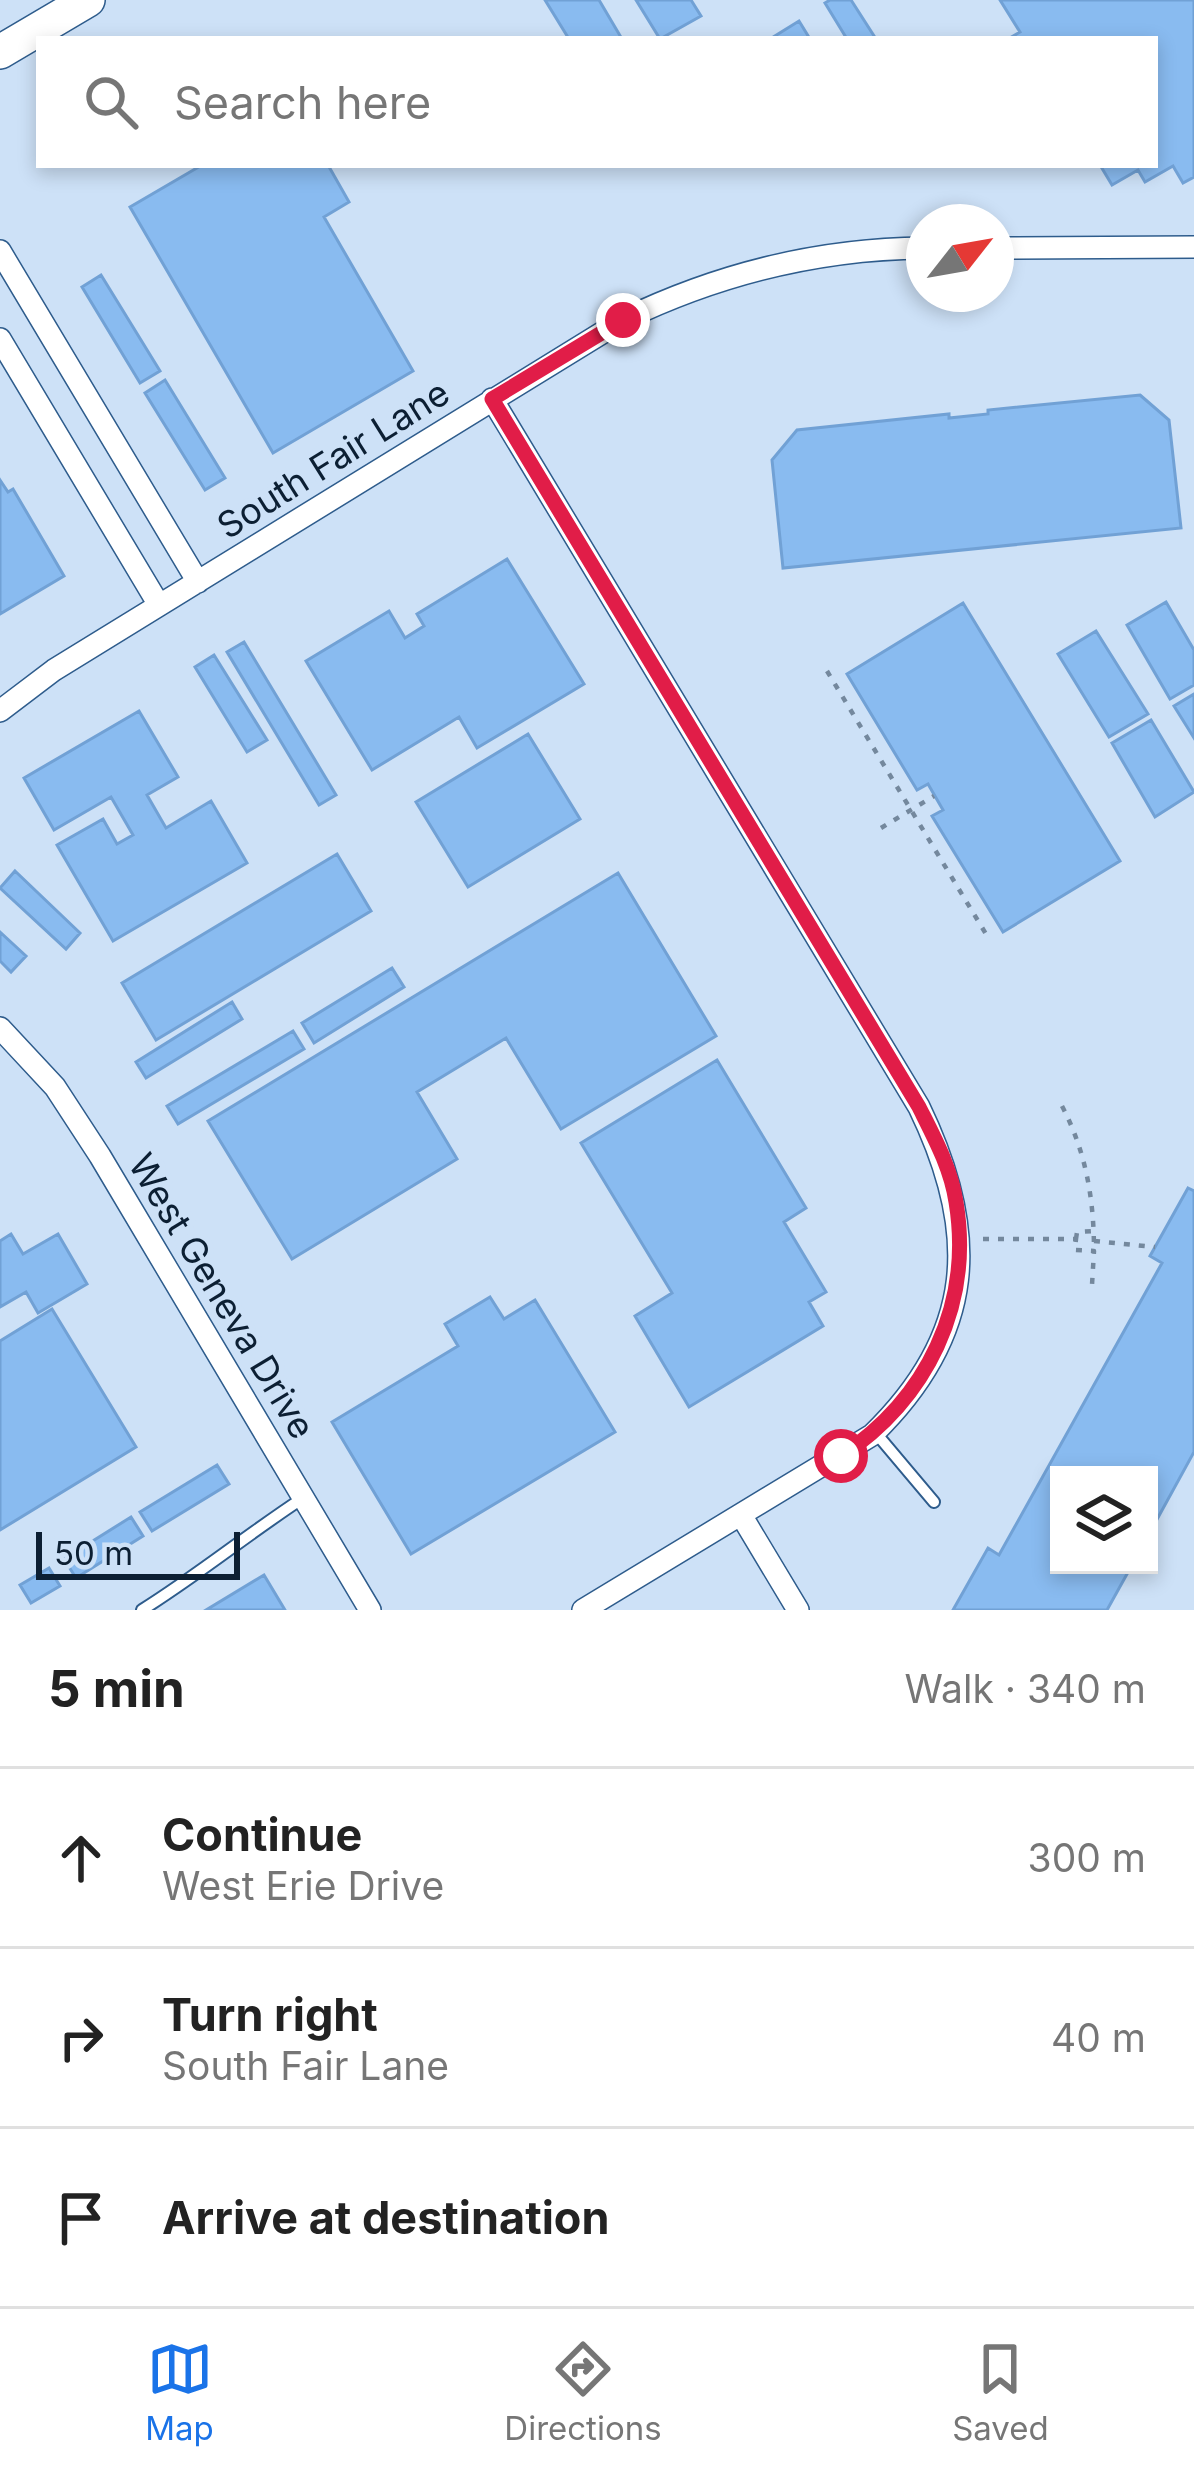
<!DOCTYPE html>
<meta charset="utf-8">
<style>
:root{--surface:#fff;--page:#f6f6f6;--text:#222;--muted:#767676;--line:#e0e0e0;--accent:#1a73e8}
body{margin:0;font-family:Inter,sans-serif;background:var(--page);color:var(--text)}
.controls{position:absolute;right:36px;bottom:36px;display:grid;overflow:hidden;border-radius:0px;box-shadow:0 6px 18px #0003}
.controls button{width:108px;height:108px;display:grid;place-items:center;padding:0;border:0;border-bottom:3px solid var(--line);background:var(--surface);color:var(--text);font:60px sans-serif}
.compass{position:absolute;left:906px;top:204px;width:108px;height:108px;border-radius:50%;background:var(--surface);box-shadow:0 6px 18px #0003;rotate:59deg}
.scale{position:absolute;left:36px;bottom:30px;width:204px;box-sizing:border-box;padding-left:12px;border:6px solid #0c1f33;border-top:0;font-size:33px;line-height:42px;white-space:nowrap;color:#0c1f33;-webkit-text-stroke:9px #cde1f7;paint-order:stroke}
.stop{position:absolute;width:36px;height:36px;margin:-27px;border:9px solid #e11d48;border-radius:50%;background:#fff}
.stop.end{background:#e11d48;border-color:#fff;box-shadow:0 3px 12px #0008}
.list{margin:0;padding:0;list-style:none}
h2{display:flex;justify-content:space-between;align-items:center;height:156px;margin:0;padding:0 48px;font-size:51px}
h2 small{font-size:39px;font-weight:400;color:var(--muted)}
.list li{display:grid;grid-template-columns:78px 1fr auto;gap:36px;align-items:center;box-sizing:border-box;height:180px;padding:0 48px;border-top:3px solid var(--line)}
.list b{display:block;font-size:45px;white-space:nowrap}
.list p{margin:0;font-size:39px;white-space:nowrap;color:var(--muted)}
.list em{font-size:39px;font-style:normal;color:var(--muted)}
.icon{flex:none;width:66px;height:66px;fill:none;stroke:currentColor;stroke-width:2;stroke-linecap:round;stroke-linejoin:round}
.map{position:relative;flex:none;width:1194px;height:1610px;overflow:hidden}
.search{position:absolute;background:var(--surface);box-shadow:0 6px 18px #0003;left:36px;right:36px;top:36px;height:132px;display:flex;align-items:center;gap:30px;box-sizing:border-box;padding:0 42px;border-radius:0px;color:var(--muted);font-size:45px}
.sheet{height:696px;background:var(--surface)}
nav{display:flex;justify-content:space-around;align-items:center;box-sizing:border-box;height:168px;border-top:3px solid var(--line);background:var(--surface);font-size:33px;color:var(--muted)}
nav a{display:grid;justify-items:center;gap:6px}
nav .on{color:var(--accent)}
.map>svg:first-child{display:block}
</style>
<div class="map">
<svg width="1194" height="1610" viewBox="0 0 1194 1610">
<rect width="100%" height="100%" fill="#cde1f7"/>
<path fill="#89bbf0" stroke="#71a1d5" stroke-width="3" d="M545,0h54l23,39h-53z
M636,0h55l10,16 -41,23z
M830,0h21l25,39h-29l-22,-36z
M1000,0h194v177l-11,6 -10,-17 -28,16 -7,-12 -26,15 -12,-20h55v-126h-147l12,-7z
M799,21l11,18h-40z
M202,165h126l21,37 -25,15 89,154 -140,82 -143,-246z
M101,275l59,96 -20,12 -58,-96z
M165,380l60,98 -20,12 -60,-97z
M1140,395l29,25 12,108 -398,40 -11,-108 25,-30 152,-16v4l39,-4v-4z
M0,480l8,12 5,-3 51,87 -64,38z
M507,559l77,125 -107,64 -18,-31 -87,53 -66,-109 83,-50 16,27 19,-12 -7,-12z
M1166,602l28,48v35l-24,14 -43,-74z
M963,603l157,258 -117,71 -71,-116 11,-6 -15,-26 -11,6 -70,-116z
M1096,631l52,83 -39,23 -51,-83z
M244,642l92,153 -17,10 -92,-153z
M214,655l53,85 -20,12 -52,-85z
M1194,694v44l-20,-32z
M139,711l39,66 -31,18 19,33 45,-27 36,62 -134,78 -56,-96 46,-26 14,25 16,-9 -22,-38 -57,33 -30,-52z
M1151,720l43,72 -39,25 -43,-74z
M528,734l52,85 -112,68 -52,-85z
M337,854l34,57 -215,129 -34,-57z
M15,871l65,62 -14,16 -66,-61z
M618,873l98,163 -155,93 -55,-91 -89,54 40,67 -165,100 -84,-138z
M0,932l26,24 -15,16 -11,-11z
M392,968l12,19 -90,56 -12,-20z
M232,1002l10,17 -96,59 -10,-16z
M293,1031l11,18 -126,75 -11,-18z
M717,1060l89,148 -22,14 42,70 -17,10 14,24 -134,81 -54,-91 37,-23 -91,-150z
M1188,1188l6,3v261l-45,82v-59h-90v90h73l-25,45h-154l35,-62 11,7 163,-292 -12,-7z
M11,1234l12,20 35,-20 29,50 -49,29 -12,-21 -26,15v-66z
M490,1297l14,22 31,-19 80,132 -204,122 -79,-132 126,-76 -13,-22z
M52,1309l84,138 -136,83v-189z
M217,1465l12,19 -77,47 -12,-19z
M131,1517l12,19 -67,42 -12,-19z
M49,1568l11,18 -29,17 -11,-18z
M264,1575l21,35h-79z"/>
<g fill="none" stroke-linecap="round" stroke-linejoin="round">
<g stroke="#2e5c8c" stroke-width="14">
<path id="lane" d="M875,1432l59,70
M142,1610c56,-35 106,-76 161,-112"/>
</g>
<g stroke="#2e5c8c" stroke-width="24">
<path id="street" d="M996,248l198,-1
M0,251l198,331
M0,339l159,266
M492,399l427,708c61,126 57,227 -47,328l-289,175
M0,711l54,-41 569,-350c95,-46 195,-71 301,-72
M0,1028l55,59 45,69 270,454
M741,1515l57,95"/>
</g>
<g stroke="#2e5c8c" stroke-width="36">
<path id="secondary" d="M0,52l88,-52"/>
</g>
<path stroke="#74889d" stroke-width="4.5" stroke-dasharray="6 9" stroke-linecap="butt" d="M827,671l162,268
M881,828l53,-32
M1062,1106c24,46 32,93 32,145
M983,1239h93l-1,11 19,1 -2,34
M1076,1239l1,-7 17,-1
M1094,1241l61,6"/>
<use href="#lane" stroke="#fff" stroke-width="10"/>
<use href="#street" stroke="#fff" stroke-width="21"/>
<use href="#secondary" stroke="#fff" stroke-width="33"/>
</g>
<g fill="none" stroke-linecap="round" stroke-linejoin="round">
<path stroke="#e11d48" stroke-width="15" d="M623,320l-131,79 427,708c15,30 32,61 37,95 17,103 -29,197 -115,254"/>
</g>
<g text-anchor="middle" stroke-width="12" stroke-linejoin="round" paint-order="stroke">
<g font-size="36" fill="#0c1f33" stroke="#cde1f7">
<text transform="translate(333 459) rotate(-32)" y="13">South Fair Lane</text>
<text transform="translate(222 1296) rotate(59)" y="13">West Geneva Drive</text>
</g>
</g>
</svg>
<div class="controls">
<button><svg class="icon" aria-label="layers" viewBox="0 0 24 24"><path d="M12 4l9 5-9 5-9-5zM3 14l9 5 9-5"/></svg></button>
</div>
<svg class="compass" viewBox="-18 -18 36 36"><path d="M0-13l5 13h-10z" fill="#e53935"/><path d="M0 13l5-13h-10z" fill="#767676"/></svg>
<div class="scale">50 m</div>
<div class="stop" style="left:841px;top:1456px"></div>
<div class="stop end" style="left:623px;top:320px"></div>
<div class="search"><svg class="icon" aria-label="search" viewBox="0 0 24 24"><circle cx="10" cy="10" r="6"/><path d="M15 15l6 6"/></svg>Search here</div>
</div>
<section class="sheet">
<h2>5 min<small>Walk · 340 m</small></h2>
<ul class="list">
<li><svg class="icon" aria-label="ahead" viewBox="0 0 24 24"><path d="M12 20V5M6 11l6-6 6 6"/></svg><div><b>Continue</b><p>West Erie Drive</p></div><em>300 m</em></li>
<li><svg class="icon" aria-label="right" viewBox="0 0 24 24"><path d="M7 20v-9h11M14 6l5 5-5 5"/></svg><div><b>Turn right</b><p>South Fair Lane</p></div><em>40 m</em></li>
<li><svg class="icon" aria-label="arrive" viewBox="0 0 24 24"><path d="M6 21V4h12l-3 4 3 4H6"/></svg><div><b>Arrive at destination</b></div></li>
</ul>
</section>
<nav>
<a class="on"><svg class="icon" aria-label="map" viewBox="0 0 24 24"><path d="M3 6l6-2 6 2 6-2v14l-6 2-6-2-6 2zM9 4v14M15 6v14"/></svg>Map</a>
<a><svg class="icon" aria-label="directions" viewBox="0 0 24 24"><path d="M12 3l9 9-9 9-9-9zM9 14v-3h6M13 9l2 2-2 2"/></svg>Directions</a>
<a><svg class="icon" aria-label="saved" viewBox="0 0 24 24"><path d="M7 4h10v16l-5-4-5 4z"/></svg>Saved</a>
</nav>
